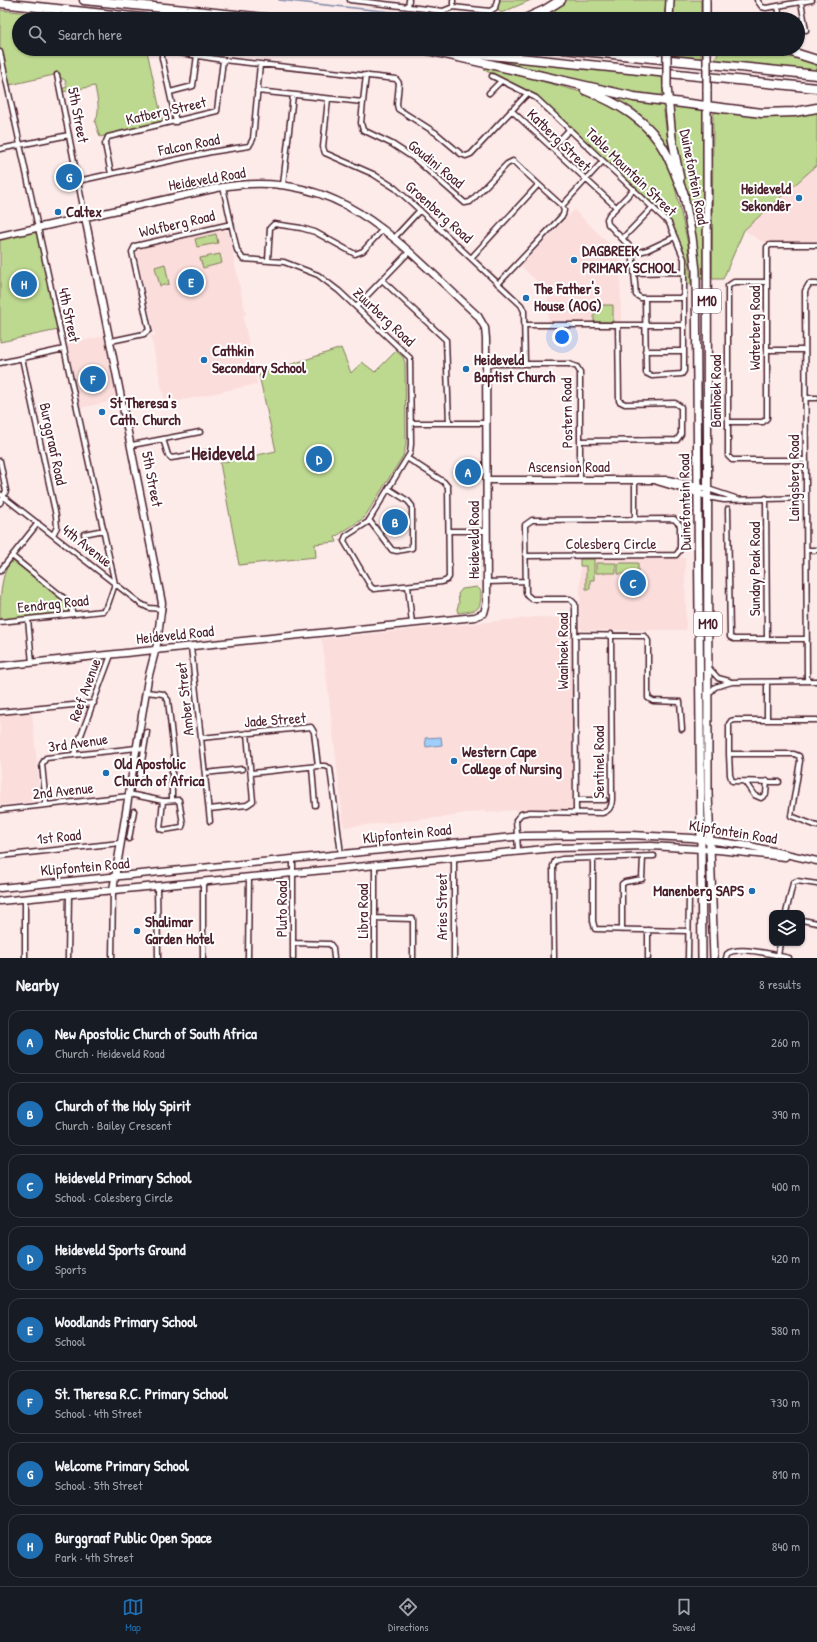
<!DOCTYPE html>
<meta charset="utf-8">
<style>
:root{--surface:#171b24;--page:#20242c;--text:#f1f3f6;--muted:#9ea1a6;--line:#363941;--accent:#1f6fb2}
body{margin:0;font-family:"Patrick Hand",sans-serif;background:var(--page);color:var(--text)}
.controls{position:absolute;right:12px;bottom:12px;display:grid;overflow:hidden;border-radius:8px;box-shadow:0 1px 3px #0004}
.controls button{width:36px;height:36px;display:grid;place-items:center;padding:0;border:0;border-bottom:1px solid var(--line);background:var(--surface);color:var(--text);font:20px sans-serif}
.you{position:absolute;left:562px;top:337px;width:14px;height:14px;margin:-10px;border:3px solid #fff;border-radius:50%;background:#1a73e8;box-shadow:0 0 0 6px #1a73e833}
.badge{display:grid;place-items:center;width:26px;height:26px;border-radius:50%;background:var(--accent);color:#fff;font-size:13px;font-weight:700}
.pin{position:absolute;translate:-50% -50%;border:2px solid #fff;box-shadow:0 1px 4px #0006}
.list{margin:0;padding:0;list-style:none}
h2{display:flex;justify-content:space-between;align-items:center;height:52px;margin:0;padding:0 16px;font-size:17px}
h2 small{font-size:13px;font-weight:400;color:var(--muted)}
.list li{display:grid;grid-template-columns:26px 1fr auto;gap:12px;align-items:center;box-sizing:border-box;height:64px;margin:0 8px 8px;padding:0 8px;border:1px solid var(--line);border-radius:12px}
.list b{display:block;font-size:15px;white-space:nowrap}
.list p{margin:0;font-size:13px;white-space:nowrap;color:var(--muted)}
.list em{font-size:13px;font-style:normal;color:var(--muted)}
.icon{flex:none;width:22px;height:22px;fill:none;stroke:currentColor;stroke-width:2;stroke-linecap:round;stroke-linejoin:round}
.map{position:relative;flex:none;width:817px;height:958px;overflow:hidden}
.search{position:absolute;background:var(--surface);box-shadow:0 1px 3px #0004;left:12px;right:12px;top:12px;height:44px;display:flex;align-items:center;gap:10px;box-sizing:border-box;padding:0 14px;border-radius:22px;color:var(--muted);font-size:15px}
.sheet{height:628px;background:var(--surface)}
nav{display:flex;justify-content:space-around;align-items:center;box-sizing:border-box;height:56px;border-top:1px solid var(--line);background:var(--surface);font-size:11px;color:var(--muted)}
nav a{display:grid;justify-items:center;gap:2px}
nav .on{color:var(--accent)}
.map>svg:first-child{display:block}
</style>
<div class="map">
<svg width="817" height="958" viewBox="0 0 817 958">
<rect width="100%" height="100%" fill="#fdebea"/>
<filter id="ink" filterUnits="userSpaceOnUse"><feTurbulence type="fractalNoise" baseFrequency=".025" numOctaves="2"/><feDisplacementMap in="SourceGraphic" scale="8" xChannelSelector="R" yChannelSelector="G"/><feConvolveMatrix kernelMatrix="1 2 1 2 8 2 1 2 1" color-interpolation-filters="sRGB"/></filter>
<g filter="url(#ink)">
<path fill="#fbdddb" d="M817,165v76l-55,1 -18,-12z
M574,210l46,44 1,68h-73v-30l-27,-26z
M224,230l4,2 18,83 -3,1 14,68 -92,20 -14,-68 4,-1 -19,-86z
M104,336l13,64 -37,8 -13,-64z
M685,558l1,72h-103l-3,-3v-68z
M537,617l35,2v187l-3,3h-44l-38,4 -3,-2 -27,3 -2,2 -111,11 -22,-188z
M32,712l8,86 -2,3 -38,4v-90z"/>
<path fill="#bdd88f" stroke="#847c5d" d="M499,0h32l-30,13 -3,-4z
M565,0h101l-2,19h-121v-4z
M673,0h28v19h-30z
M0,10l93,9h-74v30h107l21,2 15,68 11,-2 -1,2 -72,18 -5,-15c6,-12 2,-23 0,-36l-33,6 -1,-3 6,-2 -2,-7 -6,-3 -1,-3 -48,11 -10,-37z
M602,49h53l7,6z
M677,49h24v10l-31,-3z
M711,49h61l45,14v8l-106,-11 6,-3 1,-5z
M505,60l157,16 1,18 -4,2 -35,-5 -119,-29z
M486,66l106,29 25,12 31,25 16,23 10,28 14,61 3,40h-5l-2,-33 -17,-33 -131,-123 -52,-25z
M609,96l54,9 6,44 -41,-42z
M675,106l25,3 3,4v166h-4l-4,-50 -18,-78 -5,-43z
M817,111v54l-73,65 -21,49h-11l1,-165 4,-2 7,-1z
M32,231l6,4 20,95 -58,12v-104z
M216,234l2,9 -21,4 -2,-8z
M220,254l2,9 -19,5 -3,-10z
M165,264l4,20 -9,2 -5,-19z
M594,305h19v17h-19z
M341,348l10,25 11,-11 13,10 21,-21 7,6 2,6 1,82 -3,11 -39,62 -29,19 2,5 -22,2 1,13 -77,8 -19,-102 56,-12 -17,-76z
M580,559h14v21h-4v9h-4v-23h-6z
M13,561l55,42 2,6 -2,3 -68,8c0,-16 0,-52 13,-59z
M596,563h20v10h-20z
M618,563h20v11h-20z
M477,587l4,4c0,21 -3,19 -23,22l-1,-4 2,-6 -1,-9 4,-5z"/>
<path fill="#9fcefa" stroke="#7d88a7" d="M441,737l1,8 -16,2 -1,-9z"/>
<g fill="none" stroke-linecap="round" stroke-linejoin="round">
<path stroke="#7d88a7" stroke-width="1.5" d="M279,0l122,13"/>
<g stroke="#4a1f2b" stroke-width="7">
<path id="street" d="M350,0l93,11 10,-4
M453,0v7
M757,0l5,7 4,1 46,-8
M801,2l5,28
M778,6l2,13
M408,7l1,-7
M453,7l37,4 5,-3 2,-8
M162,49v9l14,64
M162,50l61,10 173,19 3,4 -2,21 1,5 38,24 25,21 5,2 5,-2 57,-61
M0,52l115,532 -8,23 -4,4 -103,11
M57,75l28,142
M492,76l44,22 133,125 15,36v112l-2,3 -30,2 -6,-3 -1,-75
M257,91l106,11 3,-27
M170,92l23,-6 4,-31
M489,93l12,-12
M328,99l-5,48 2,6 48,21 22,14 18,16 108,101 3,6 1,53
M363,102l-2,21 2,7 29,14 23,15 50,44 5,-1 37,-38 6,-3 49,45 2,4 -1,5 -65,69
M511,110l105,97
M552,148l18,-19
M0,149l69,-14
M111,174l-6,-30 3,-7 109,-26 6,-51
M78,181l133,-29 38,-6 4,-7 7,-75
M283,185l10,-90
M223,187l14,63 6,9 41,3 34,13 21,16 71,67 1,86 -1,9 -42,69 -22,14 -2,5 27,46 3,2 68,-7 5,-2 2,-3 -1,-90 -4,-5 -37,-24
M634,189l-25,26 -2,4 1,5 24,25 4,46 5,3h43
M562,206l41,-45
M394,238l26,-28
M623,238l30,-31
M634,253l13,-3 28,-13
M471,258l67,-73
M268,260l2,-32 4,-4 27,4 14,4 40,22 8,-3 20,-22
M634,273l50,-1
M382,280l64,60 3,83
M767,282h-33l-6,4v170l4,4h74
M356,307l53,-55
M524,325h94l1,76 6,3 50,-1 6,4v27l-4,6 -97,1
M618,325h66
M111,341l33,-7 5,-4 -17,-78 3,-6 96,-22
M767,350h38
M645,351h39
M22,358l34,158 1,11 -4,8
M0,363l64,-14
M486,364h83l8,3 3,5v108
M806,398h11
M728,422h35l4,-4v-171l3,-2h47
M411,423h76
M163,439l5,16 3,3 40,-6
M132,445l68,-13
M0,461l6,30 -6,12
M708,489l27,9
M0,494l141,110 8,4 13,1
M707,497l17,3 82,-2
M766,498l1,141
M728,509l2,128 4,2h73
M369,520l23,30 5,1 15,-3v-42l-4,-5 -19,-12
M635,520v-40
M449,531h38
M84,534l20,-4
M807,550h10
M12,556l57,46 4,12
M526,556l150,-1 4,-5v-25l-6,-6 -142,1 -7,5v1l1,67 1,2 5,4h38l5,5 1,209
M0,571l38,-48
M487,582l39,-1
M408,586l4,38
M28,619l4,44
M575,635l70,1 3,5v57l5,3 27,1 2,27
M191,647l19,174
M709,668l9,10 11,3
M807,681l-2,-390 4,-7h8
M146,692l17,2 5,6 7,64 -3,7v29
M708,695l7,-8 17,-5 85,-1
M0,712l94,-9
M767,719v-37
M817,720h-82l-4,1 -2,3v30h65l5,2 1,5 -9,55 26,10
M201,738l110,-11 3,5 4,34
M74,754l37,-99
M729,754l1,21 2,6 47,1
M312,767l3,38
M205,773l37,-4
M252,773l66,-7h7l5,2 11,86
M139,779l8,-47
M745,782l9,13 7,3 5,-4 1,-13
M129,794l34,7 16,-1 4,24 -1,3 -18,3 -4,-1 3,-28
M576,800h29
M46,805l-4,-41 4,-6 91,-10 7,1
M209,809l38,-4 6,-4 -6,-68
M0,810l129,-14
M129,839l5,-28
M518,850l-2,-30 5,-6 9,-2 72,1c8,-2 10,-7 10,-14l-1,-165
M0,856l120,-13
M593,858v63l2,8 93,2
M293,859v99
M375,865v93
M157,886l1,72
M786,913l7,-30 4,-2 20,3
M375,918l38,1v39
M802,920l15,3
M622,930v-46l3,-2 17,-3 1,-22
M294,943l36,1 3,4 1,10
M778,956l2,-13
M25,958v-59
M68,958l1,-63
M112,958l1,-68
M203,958v-76
M248,958l1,-81
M454,958v-101
M554,958l-1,-92 2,-5 7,-2 92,-3
M648,958v-28
M688,958l1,-63
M726,958l1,-4c10,-9 49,1 62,4"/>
</g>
<g stroke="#4a1f2b" stroke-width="9">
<path id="secondary" d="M85,217l77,386 -5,41 -9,35 -35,211
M0,236l217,-48c123,-23 179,53 261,128l7,12 1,11 1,263 -3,11 -9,4 -475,49
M487,480h181l39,9
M657,481l50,15
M0,888l523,-52 108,-1 61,3 58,8 67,15
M0,901l555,-53 96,-2 67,4 67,7"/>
</g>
<g stroke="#4a1f2b" stroke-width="10">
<path id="primary" d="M706,0v19
M669,19l1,-19
M667,86l5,52 8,41
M707,89l1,703 6,166
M683,191l9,46 4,34 6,687"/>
</g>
<g stroke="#4a1f2b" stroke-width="11">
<path id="highway" d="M84,0l191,19
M0,3l151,16
M525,19l20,-9 16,-10
M423,49l211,48 128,16 32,-1 23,-4
M564,49l253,26
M782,49l35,11
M460,52l357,36
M585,90c33,13 64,30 81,63 7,13 12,28 18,42"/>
</g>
<use href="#street" stroke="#fff" stroke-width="4"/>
<use href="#secondary" stroke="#fff" stroke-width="6"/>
<use href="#primary" stroke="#fff" stroke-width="7"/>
<use href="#highway" stroke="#fff" stroke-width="8"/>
<g stroke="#4a1f2b" stroke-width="10" stroke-linecap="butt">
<path id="primary-bridge" d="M667,86v-37
M707,89v-39"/>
</g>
<use href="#primary-bridge" stroke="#fff" stroke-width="7"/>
</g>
</g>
<g fill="#1f6fb2" stroke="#fff" stroke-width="1.5">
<circle cx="799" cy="198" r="4"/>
<circle cx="58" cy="212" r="4"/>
<circle cx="574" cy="260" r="4"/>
<circle cx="526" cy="298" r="4"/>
<circle cx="204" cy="360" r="4"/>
<circle cx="466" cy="369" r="4"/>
<circle cx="102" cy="412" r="4"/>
<circle cx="454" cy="761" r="4"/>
<circle cx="106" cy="773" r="4"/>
<circle cx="752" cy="891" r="4"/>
<circle cx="137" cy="931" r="4"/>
</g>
<g text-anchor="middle" stroke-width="4" stroke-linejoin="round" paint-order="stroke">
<g fill="#fff" stroke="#80626b" stroke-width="1">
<rect x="693" y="289" width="28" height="24" rx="3"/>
<rect x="694" y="612" width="28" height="24" rx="3"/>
</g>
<g font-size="14" font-weight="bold" fill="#4a1f2b">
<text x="707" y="306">M10</text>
<text x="708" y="629">M10</text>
</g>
<g font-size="15" fill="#4a1f2b" stroke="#fff">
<text transform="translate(166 111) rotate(-13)" y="5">Katberg Street</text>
<text transform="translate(78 115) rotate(79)" y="5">5th Street</text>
<text transform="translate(559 140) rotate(44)" y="5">Katberg Street</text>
<text transform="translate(189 145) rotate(-11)" y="5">Falcon Road</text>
<text transform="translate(436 164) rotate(39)" y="5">Goudini Road</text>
<text transform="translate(631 172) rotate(44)" y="5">Table Mountain Street</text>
<text transform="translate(694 177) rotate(79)" y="5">Duinefontein Road</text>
<text transform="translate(207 179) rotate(-10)" y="5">Heideveld Road</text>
<text transform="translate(439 212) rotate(42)" y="5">Groenberg Road</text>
<text transform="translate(177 224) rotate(-13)" y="5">Wolfberg Road</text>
<text transform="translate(69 315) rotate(78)" y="5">4th Street</text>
<text transform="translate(384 317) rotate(43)" y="5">Zuurberg Road</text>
<text transform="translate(755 328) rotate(-90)" y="5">Waterberg Road</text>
<text transform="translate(716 391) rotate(-90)" y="5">Banhoek Road</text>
<text transform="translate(567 413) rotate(-91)" y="5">Postern Road</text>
<text transform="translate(53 444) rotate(78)" y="5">Burggraaf Road</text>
<text x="569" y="472">Ascension Road</text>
<text transform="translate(794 478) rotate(-90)" y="5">Laingsberg Road</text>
<text transform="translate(152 479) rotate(79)" y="5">5th Street</text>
<text transform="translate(685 502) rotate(-91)" y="5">Duinefontein Road</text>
<text transform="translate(474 540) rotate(-90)" y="5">Heideveld Road</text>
<text x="611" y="549">Colesberg Circle</text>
<text transform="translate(87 546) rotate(38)" y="5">4th Avenue</text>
<text transform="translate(755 569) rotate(-90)" y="5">Sunday Peak Road</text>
<text transform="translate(53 604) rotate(-6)" y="5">Eendrag Road</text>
<text transform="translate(175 635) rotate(-6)" y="5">Heideveld Road</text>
<text transform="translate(563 651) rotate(-90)" y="5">Waaihoek Road</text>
<text transform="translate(85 690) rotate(-70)" y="5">Reef Avenue</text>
<text transform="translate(185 699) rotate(-96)" y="5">Amber Street</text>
<text transform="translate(275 720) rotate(-4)" y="5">Jade Street</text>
<text transform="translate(78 743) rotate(-8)" y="5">3rd Avenue</text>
<text transform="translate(599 762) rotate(-90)" y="5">Sentinel Road</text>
<text transform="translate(63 791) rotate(-6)" y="5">2nd Avenue</text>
<text transform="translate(733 832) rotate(9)" y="5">Klipfontein Road</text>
<text transform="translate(407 834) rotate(-6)" y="5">Klipfontein Road</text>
<text transform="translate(59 837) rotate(-6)" y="5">1st Road</text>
<text transform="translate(85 867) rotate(-5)" y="5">Klipfontein Road</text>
<text transform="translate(442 907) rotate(-90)" y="5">Aries Street</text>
<text transform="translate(282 909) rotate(-90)" y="5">Pluto Road</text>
<text transform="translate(363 911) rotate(-90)" y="5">Libra Road</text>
</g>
<g font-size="15" font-weight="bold" fill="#4a1f2b" stroke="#fff" text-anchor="start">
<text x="791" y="194" text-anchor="end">Heideveld<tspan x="791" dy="17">Sekondêr</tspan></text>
<text x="66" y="217">Caltex</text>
<text x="582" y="256">DAGBREEK<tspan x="582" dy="17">PRIMARY SCHOOL</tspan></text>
<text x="534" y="294">The Father's<tspan x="534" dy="17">House (AOG)</tspan></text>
<text x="212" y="356">Cathkin<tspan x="212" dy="17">Secondary School</tspan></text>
<text x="474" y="365">Heideveld<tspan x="474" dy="17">Baptist Church</tspan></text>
<text x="110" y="408">St Theresa's<tspan x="110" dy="17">Cath. Church</tspan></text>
<text x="462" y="757">Western Cape<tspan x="462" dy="17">College of Nursing</tspan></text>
<text x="114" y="769">Old Apostolic<tspan x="114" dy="17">Church of Africa</tspan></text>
<text x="744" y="896" text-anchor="end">Manenberg SAPS</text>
<text x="145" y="927">Shalimar<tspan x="145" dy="17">Garden Hotel</tspan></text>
</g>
<g font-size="19" font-weight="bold" fill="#4a1f2b" stroke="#fff">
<text x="223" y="460">Heideveld</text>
</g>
</g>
</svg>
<div class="controls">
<button><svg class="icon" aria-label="layers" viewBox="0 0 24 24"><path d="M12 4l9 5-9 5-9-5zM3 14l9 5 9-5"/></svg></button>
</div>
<div class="you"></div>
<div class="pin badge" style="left:468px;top:472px">A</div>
<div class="pin badge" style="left:395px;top:522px">B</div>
<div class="pin badge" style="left:633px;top:583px">C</div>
<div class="pin badge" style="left:319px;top:459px">D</div>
<div class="pin badge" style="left:191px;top:282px">E</div>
<div class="pin badge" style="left:93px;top:379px">F</div>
<div class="pin badge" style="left:69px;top:177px">G</div>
<div class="pin badge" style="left:24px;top:284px">H</div>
<div class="search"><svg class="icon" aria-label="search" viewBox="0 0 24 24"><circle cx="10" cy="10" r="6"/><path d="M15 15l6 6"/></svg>Search here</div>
</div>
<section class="sheet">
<h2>Nearby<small>8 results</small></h2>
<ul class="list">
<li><span class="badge">A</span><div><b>New Apostolic Church of South Africa</b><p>Church · Heideveld Road</p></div><em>260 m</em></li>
<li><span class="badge">B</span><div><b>Church of the Holy Spirit</b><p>Church · Bailey Crescent</p></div><em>390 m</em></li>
<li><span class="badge">C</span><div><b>Heideveld Primary School</b><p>School · Colesberg Circle</p></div><em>400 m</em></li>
<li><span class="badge">D</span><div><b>Heideveld Sports Ground</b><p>Sports</p></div><em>420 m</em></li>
<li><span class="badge">E</span><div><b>Woodlands Primary School</b><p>School</p></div><em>580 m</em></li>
<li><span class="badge">F</span><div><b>St. Theresa R.C. Primary School</b><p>School · 4th Street</p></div><em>730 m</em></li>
<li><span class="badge">G</span><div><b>Welcome Primary School</b><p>School · 5th Street</p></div><em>810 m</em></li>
<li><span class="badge">H</span><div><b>Burggraaf Public Open Space</b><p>Park · 4th Street</p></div><em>840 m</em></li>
</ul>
</section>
<nav>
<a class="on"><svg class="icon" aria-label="map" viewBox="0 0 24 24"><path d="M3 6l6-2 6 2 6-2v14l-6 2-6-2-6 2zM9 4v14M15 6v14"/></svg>Map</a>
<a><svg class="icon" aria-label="directions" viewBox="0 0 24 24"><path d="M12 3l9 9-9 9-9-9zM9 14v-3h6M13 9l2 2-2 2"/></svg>Directions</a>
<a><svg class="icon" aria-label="saved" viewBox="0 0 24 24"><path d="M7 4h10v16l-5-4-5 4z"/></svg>Saved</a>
</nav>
